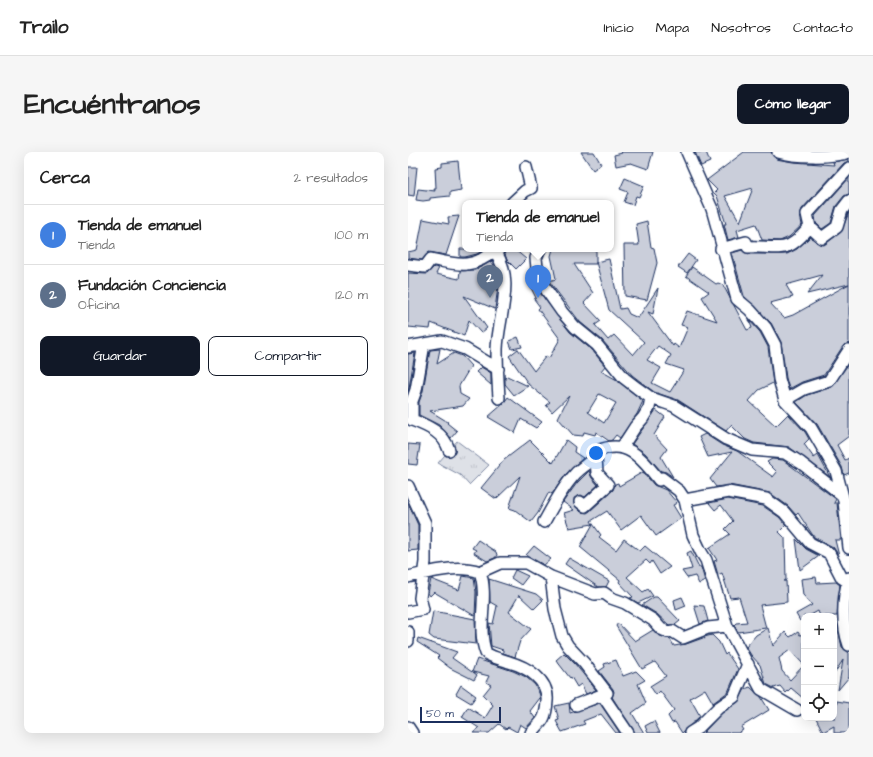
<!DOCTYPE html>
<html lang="es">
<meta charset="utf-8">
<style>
:root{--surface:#fff;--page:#f6f6f6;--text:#222;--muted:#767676;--line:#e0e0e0;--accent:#111827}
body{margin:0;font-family:"Architects Daughter",sans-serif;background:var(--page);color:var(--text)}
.controls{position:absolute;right:12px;bottom:12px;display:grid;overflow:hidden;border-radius:8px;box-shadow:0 4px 16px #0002}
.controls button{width:36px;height:36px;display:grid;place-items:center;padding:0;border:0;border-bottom:1px solid var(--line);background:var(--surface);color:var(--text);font:20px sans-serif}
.scale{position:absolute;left:12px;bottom:10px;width:81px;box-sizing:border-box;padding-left:4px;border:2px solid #1b2f5e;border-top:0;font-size:11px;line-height:14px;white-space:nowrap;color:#1b2f5e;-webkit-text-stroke:3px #fff;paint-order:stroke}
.you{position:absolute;left:188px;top:301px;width:14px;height:14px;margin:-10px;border:3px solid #fff;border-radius:50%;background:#1a73e8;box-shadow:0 0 0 6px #1a73e833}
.badge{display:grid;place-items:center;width:26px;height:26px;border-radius:50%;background:var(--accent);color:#fff;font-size:13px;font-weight:700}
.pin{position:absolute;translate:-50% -33px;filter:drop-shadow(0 1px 2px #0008)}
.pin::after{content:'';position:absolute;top:21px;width:14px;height:12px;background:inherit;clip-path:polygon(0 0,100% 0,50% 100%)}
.popup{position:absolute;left:54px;top:48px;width:152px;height:52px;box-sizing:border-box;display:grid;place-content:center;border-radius:8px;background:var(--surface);filter:drop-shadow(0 1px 3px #0005);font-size:13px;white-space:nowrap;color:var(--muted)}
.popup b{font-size:15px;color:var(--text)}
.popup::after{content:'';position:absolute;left:50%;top:100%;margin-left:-8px;border:8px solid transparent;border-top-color:var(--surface)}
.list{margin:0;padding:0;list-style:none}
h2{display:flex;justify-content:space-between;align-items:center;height:52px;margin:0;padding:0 16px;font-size:17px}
h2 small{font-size:13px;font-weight:400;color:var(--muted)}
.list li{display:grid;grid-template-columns:26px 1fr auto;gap:12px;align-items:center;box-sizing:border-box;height:60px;padding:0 16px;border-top:1px solid var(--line)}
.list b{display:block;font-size:15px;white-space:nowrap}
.list p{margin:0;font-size:13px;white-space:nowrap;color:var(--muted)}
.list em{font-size:13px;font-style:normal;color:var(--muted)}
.actions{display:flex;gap:8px;padding:12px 16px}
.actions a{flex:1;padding:9px 0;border:1px solid var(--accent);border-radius:8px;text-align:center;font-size:14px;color:var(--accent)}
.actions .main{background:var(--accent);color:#fff}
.icon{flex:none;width:22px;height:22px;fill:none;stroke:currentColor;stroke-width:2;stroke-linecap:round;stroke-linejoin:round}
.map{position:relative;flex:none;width:441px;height:581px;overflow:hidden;border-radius:8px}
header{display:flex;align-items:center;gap:24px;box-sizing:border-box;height:56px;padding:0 20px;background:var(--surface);border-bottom:1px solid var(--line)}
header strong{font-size:19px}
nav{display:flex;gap:22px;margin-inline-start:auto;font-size:14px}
.intro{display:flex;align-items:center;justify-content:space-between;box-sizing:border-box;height:96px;padding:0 24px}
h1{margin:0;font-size:28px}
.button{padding:10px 18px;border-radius:8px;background:var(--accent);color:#fff;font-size:14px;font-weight:700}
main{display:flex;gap:24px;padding:0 24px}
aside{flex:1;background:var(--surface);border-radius:8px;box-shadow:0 4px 16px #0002}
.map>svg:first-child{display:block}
</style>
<header>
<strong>Trailo</strong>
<nav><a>Inicio</a><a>Mapa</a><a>Nosotros</a><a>Contacto</a></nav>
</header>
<div class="intro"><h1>Encuéntranos</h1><a class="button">Cómo llegar</a></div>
<main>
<aside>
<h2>Cerca<small>2 resultados</small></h2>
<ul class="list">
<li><span class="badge" style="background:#3f7fe0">1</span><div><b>Tienda de emanuel</b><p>Tienda</p></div><em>100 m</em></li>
<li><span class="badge" style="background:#5c6f8a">2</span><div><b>Fundación Conciencia</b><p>Oficina</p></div><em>120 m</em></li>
</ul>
<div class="actions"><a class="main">Guardar</a><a>Compartir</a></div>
</aside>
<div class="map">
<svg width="441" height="581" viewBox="0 0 441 581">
<defs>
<pattern id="grass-tufts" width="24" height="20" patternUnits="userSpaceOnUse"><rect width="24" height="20" fill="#dee1e7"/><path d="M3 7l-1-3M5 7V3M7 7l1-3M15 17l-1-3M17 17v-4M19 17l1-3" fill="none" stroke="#bec1c9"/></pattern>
</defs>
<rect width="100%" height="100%" fill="#fff"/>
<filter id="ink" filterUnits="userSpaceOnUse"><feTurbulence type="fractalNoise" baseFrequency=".025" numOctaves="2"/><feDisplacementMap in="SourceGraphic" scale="8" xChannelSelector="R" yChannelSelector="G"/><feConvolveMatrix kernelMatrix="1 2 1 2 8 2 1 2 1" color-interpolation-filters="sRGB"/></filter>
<g filter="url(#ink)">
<path fill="url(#grass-tufts)" stroke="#7c88a2" d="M49,289l32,24 -20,20 -9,-10 -22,-12z"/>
<path fill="#caceda" stroke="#1b2f5e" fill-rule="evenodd" d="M173,0h13l7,12 -8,6z
M213,0h32l-5,17 -17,-6 -15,3 -2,-11 8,-2z
M287,0h11l4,10 -9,4z
M336,0h27l5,7 17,3 41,3 -1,-3 16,-3v2l-5,2 -42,46 -2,6 2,10 -13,12 -9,4 -18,-1 -6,-16 -19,6 2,7 -11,3 -4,-16h2l-9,-28 -3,-3 3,-3 -10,-10zM345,36l-13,34 -15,-26z
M50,9l3,29 -11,2v4l-20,2v2l-7,1 -7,-1 2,-11 17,2 -1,-3h2l-1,-20 7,-1v-4z
M0,15h9l-3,29 -6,-1z
M217,26l19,8 -5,11 -3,-1 -3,9 -9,-3 4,-10 -8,-3z
M441,26v16l-5,2 -8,10 -5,17 -9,6 -6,-6 -1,-7z
M441,60v72l-42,10 15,-19 -36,10 7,12 -23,6 14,15 9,-3 56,-31v59l-6,3 -19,29 -22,7 -13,7 -3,-11 -5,-36 -10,-19 -27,-27 -12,-43 10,-3 7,4h38l10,-5 13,-12 8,6 6,2 17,-13z
M51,64l-13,39 -17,-3 -7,8 -14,-2v-6l9,-2 6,-31 26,5 -1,-7z
M239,69l4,26 3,1 3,15 -10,37 -22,-4 -1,-51h15l-3,-21z
M52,97h25l-8,5 -12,3h-5z
M95,97h11l12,10 -10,10 -9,-9z
M145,97h43v15h-22l19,29 -9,10 17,18 -6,4 13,15 6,-5 19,20 11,-13 -35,-32 -13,-48 13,-3 11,50 6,-1 3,6 9,4 20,-30 -5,26 -5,-2 25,34 1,-2 5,4 9,-21 -7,-2 6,-14 30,10 -15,-24 7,-5 -23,-16 6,-9 24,17 2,-1 5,2 24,45 5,-2 -3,-8 11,12 8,15 5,36 -14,7 -10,11 27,25 12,-12 17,18 4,7 -5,5 10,14 4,-3 12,22 -41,-30 -35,-4 -9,-4 -14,-14 -5,6 -48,-31 -24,-8 -22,-17 -30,-35 -22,-18 -31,-41 7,-2 -5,-23zM250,194l13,9 -5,9 18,6 -14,22 -18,-9 9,-15 -14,-8z
M280,102l8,6 -9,13 -9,-6z
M84,109l5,13 1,12 -3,23 -31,-13 23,32 -6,5 -12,-13 -5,16 -33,-13 -1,6 -22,-2v-54l19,1 7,-7 5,1 -3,6 23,5 1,-8 15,-1z
M126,133l36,47 22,18 13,16 -4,5 16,9 26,21 -6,13 -17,24 -4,-3 -4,5 -3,1 -13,-9 -1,3 -11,-3 -1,4 -10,-1 -15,-17 11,-22 -17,16 -6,-7 4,-3 -21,-17 -20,-29 9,-7 16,22 12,-15 3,2 11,-19 -22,-30 2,-2 -6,-8 2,-1 -6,-12zM191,242l17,9 -12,20 -16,-11z
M110,185l4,10 -10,2 -3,-8z
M32,197l-3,15 17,-11 8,3 9,10 -12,20 1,8 9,5 -6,7 -33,5 18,11 -1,1 10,8 -6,7 -12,-13 -20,-10v-13l4,-11 7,-41z
M7,201l-6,35 -1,4v-38z
M441,211v73l-12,9 8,15 4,-2v15l-5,2 -2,-8 -25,-43 -21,-22 11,-7 25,-8z
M73,215l10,6v12l-15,-13z
M99,224l21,10 -14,9 -9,-11v-6z
M100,245l34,25 -6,6 -15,-9 -6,14 -27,-16 15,-13z
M248,258l9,7 -11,18 13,14 -6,8 12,20 -7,-5 -5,-1 -16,-18 -13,-9z
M297,282l17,11 15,6 36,26 4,-5 -10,-10 5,-3 11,1 53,39 -2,4h3l4,37h-6l4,16 -6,-9 -19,-10 -16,-24 -2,2 -8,-9 -18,-13 -41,-8 -13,2 -6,-8 22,-27 -24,5 -9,-20z
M122,288l23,23 13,-23 9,7 -1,5 9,6 -17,16 -14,20 -3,-2 -11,21 -7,9 -16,-12 -6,-2 11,-32 -24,23 -15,-11 23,-28z
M0,292l12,1 -3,20 -9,-1z
M181,319l3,7 6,7 -13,12 -4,-2 -7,3v7l7,7 6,1 3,-2 23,-21 2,-6 3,-1 1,3 24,-14 11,13 12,5 11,13 -4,2 8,13 -25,18 -15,-21 -20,15 -14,-19 -16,10 2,3 -24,4 -5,-15 10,-3 -11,-8 14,-19z
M320,347l35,7 16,11 7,8 -7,7 6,6 1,42 -2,1h2l1,21 -27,3 6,23 -28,4 -4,-7 2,-2 11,-1 -8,-25 -9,1 -8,-25 -4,2 -4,-14 3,-1 -8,-12 21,-14 -5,-5 8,-8 -12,-16 -6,5 -6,-7z
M0,351l10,22v25l-10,1z
M185,372l8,11 -2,2 17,13 8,-11 16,12 5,-5 25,21 -10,7 -8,-13 -2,3 -4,-4 -19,17 16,15 5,-3 5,7 -15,7 -8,-5 3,-1 -14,-15 1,-2 -40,-33z
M388,387l10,10 13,7 -19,14z
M70,388l18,12 1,3 -2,3 -8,3 -13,-8 2,-3 -4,-2z
M126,394l17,13 -7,6 -18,-10z
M283,399l8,16h2l4,14 -6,3 -4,-8 -8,2 -5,-7 10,-2 -5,-16z
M161,406l40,23 -3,6h-8l-33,-23z
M107,418l13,6 -7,9 -10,-7z
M55,424l11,2 2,14 -1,24 -41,-24 -4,4 -2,-3 3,-14 28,11z
M408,425l1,6 19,-1 4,3 -3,31h-17l-2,-5 -9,5h-5v3l-4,2 -4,-7 16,-9 -9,-10 -2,-16z
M81,427l47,15 7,6 -9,9 -15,-14 -10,17 22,17 -11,12 -5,16 -12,-4v-3l-12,-4 -2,-23 4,1 4,-18 -7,-4z
M246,445h3l23,24 -5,4h-6l-12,-11 -15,-9z
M274,445l4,9 -10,4 -2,-10z
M286,453l10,1 4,15 -8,3z
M25,459l42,8 1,25 -42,-5 -5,-4z
M210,471l17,18 18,-11 5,5 12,4 4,7 12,-2 17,-6 2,1 -1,-2 8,-2 7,7 6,13 2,-2 11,16 -10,23 -15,11 -8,-14 -15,9 10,18 -18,17 -7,-11 -3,1 -4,-7 6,-6 -14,-19 -4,4 -6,-9 16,-10 -11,-14 -13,7 -26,-43z
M429,472l5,23 7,6v24l-11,13 5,-30 -9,14v-49z
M360,476l5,18 12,-14 5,5 8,-5 2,3 4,-1v65l-13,-11 -5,5 -6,-7 -6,2 -8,-4 -6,-19 -9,-10 -5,-8 10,-12zM382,498l14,15 -14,15 -8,-9 -3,-13z
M10,486l39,14 -5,6 20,14 5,-13 36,12 13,6 9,8 5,10v3l-10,13 5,7 -9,10 -6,-4 -3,8 -9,-5 -2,2 -7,-5 -10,9h-16l6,-5 -17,-11 6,-10 17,11 8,-13 -10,-10 8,-10 -5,-3 3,-6 -16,-4 4,3 -3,5 -24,-12 -13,-10 2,-2 -22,-14z
M156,501l11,11 21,26 -10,4 -5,-10 -4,3 -6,-10 -1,1 -14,-18z
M208,508l7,16 13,-5 9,9 -7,4 8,19 -14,10 12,20h-9l-23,-36 2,-5 -1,-3 -14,-18 6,-4 -1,-3z
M53,533l15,11 -5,7 -15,-9z
M342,535l11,10 8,13 -28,17 2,3 -5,3h-35l19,-20 16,-11 7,-13z
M429,549l12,2v30h-15v-7l-11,6 -7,-14h19z
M161,551l1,10 30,-10 20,30h-4l-15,-19 -18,7 2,3 -23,8 -6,-11 3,-1 -4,-14z
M246,569l6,12h-12l-3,-7z"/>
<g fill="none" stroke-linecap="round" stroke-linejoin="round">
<g stroke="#1b2f5e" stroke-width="14">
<path id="minor" d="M279,0l25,57 25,90 13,11 16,18 9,17 4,34 6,21 19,-11 25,-8 20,-31
M370,0c17,5 54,6 71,0
M104,51l13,-12 6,-3 -5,-21
M402,75l-3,-13 42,-46
M132,97l-4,9 2,20 24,34 13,15 22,18 27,33 13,10 14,10 23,8 52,33 26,11 33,3 16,10 41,32
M313,97l25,-7 2,5c13,-2 31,4 42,-2 8,-4 14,-12 20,-18l12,11 15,-11 5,-17 7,-9
M86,98c22,29 4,67 3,99 0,17 1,33 2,49
M0,113l17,2 6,-8c27,6 42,11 65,-10
M0,195l34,-6 23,8 33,20
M377,248l26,28 25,43 8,30 5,47
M4,268v-19l4,-11 8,-46
M4,268c16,6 32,13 37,30
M214,295l13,-20 8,-9 6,-10 2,-10
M0,334l17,37v39l-5,36 3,11 -15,3
M277,348l43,-8 38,7 18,13 26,31 19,10 13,25 6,4
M172,350l5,4 23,-21 -11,-12 -1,-16
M136,370c10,-18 19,-35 32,-49 8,-8 18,-12 22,-22 29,-13 44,8 61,29l3,-2 17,13 6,9 8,35 8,17 5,8 21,66 34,63 36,21
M72,420c9,25 -4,55 6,81 7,5 15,6 23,9 18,5 40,18 38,39 -1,17 -4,20 -16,32
M0,425c24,-5 48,-13 72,-5l20,-9h26l25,14 44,17 9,-1 7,5 14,5 28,17 8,9 7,3
M143,425l4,32 7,27 6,10 16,17 23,30 -31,12
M441,426c-7,20 -7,48 0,67
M255,478l5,2 4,-1 11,7 25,-10 19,-2
M0,480v9
M195,544l25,37
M0,575l4,6
M282,581l8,-5 20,-20 16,-11 14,-33"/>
</g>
<use href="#minor" stroke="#fff" stroke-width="11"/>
</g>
</g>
</svg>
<div class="controls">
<button>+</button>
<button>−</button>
<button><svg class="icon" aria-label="locate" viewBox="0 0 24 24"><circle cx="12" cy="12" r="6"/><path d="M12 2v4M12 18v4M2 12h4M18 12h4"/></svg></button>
</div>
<div class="scale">50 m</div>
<div class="you"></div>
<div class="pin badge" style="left:130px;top:146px;background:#3f7fe0">1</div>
<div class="popup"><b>Tienda de emanuel</b>Tienda</div>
<div class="pin badge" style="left:82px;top:146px;background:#5c6f8a">2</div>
</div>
</main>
